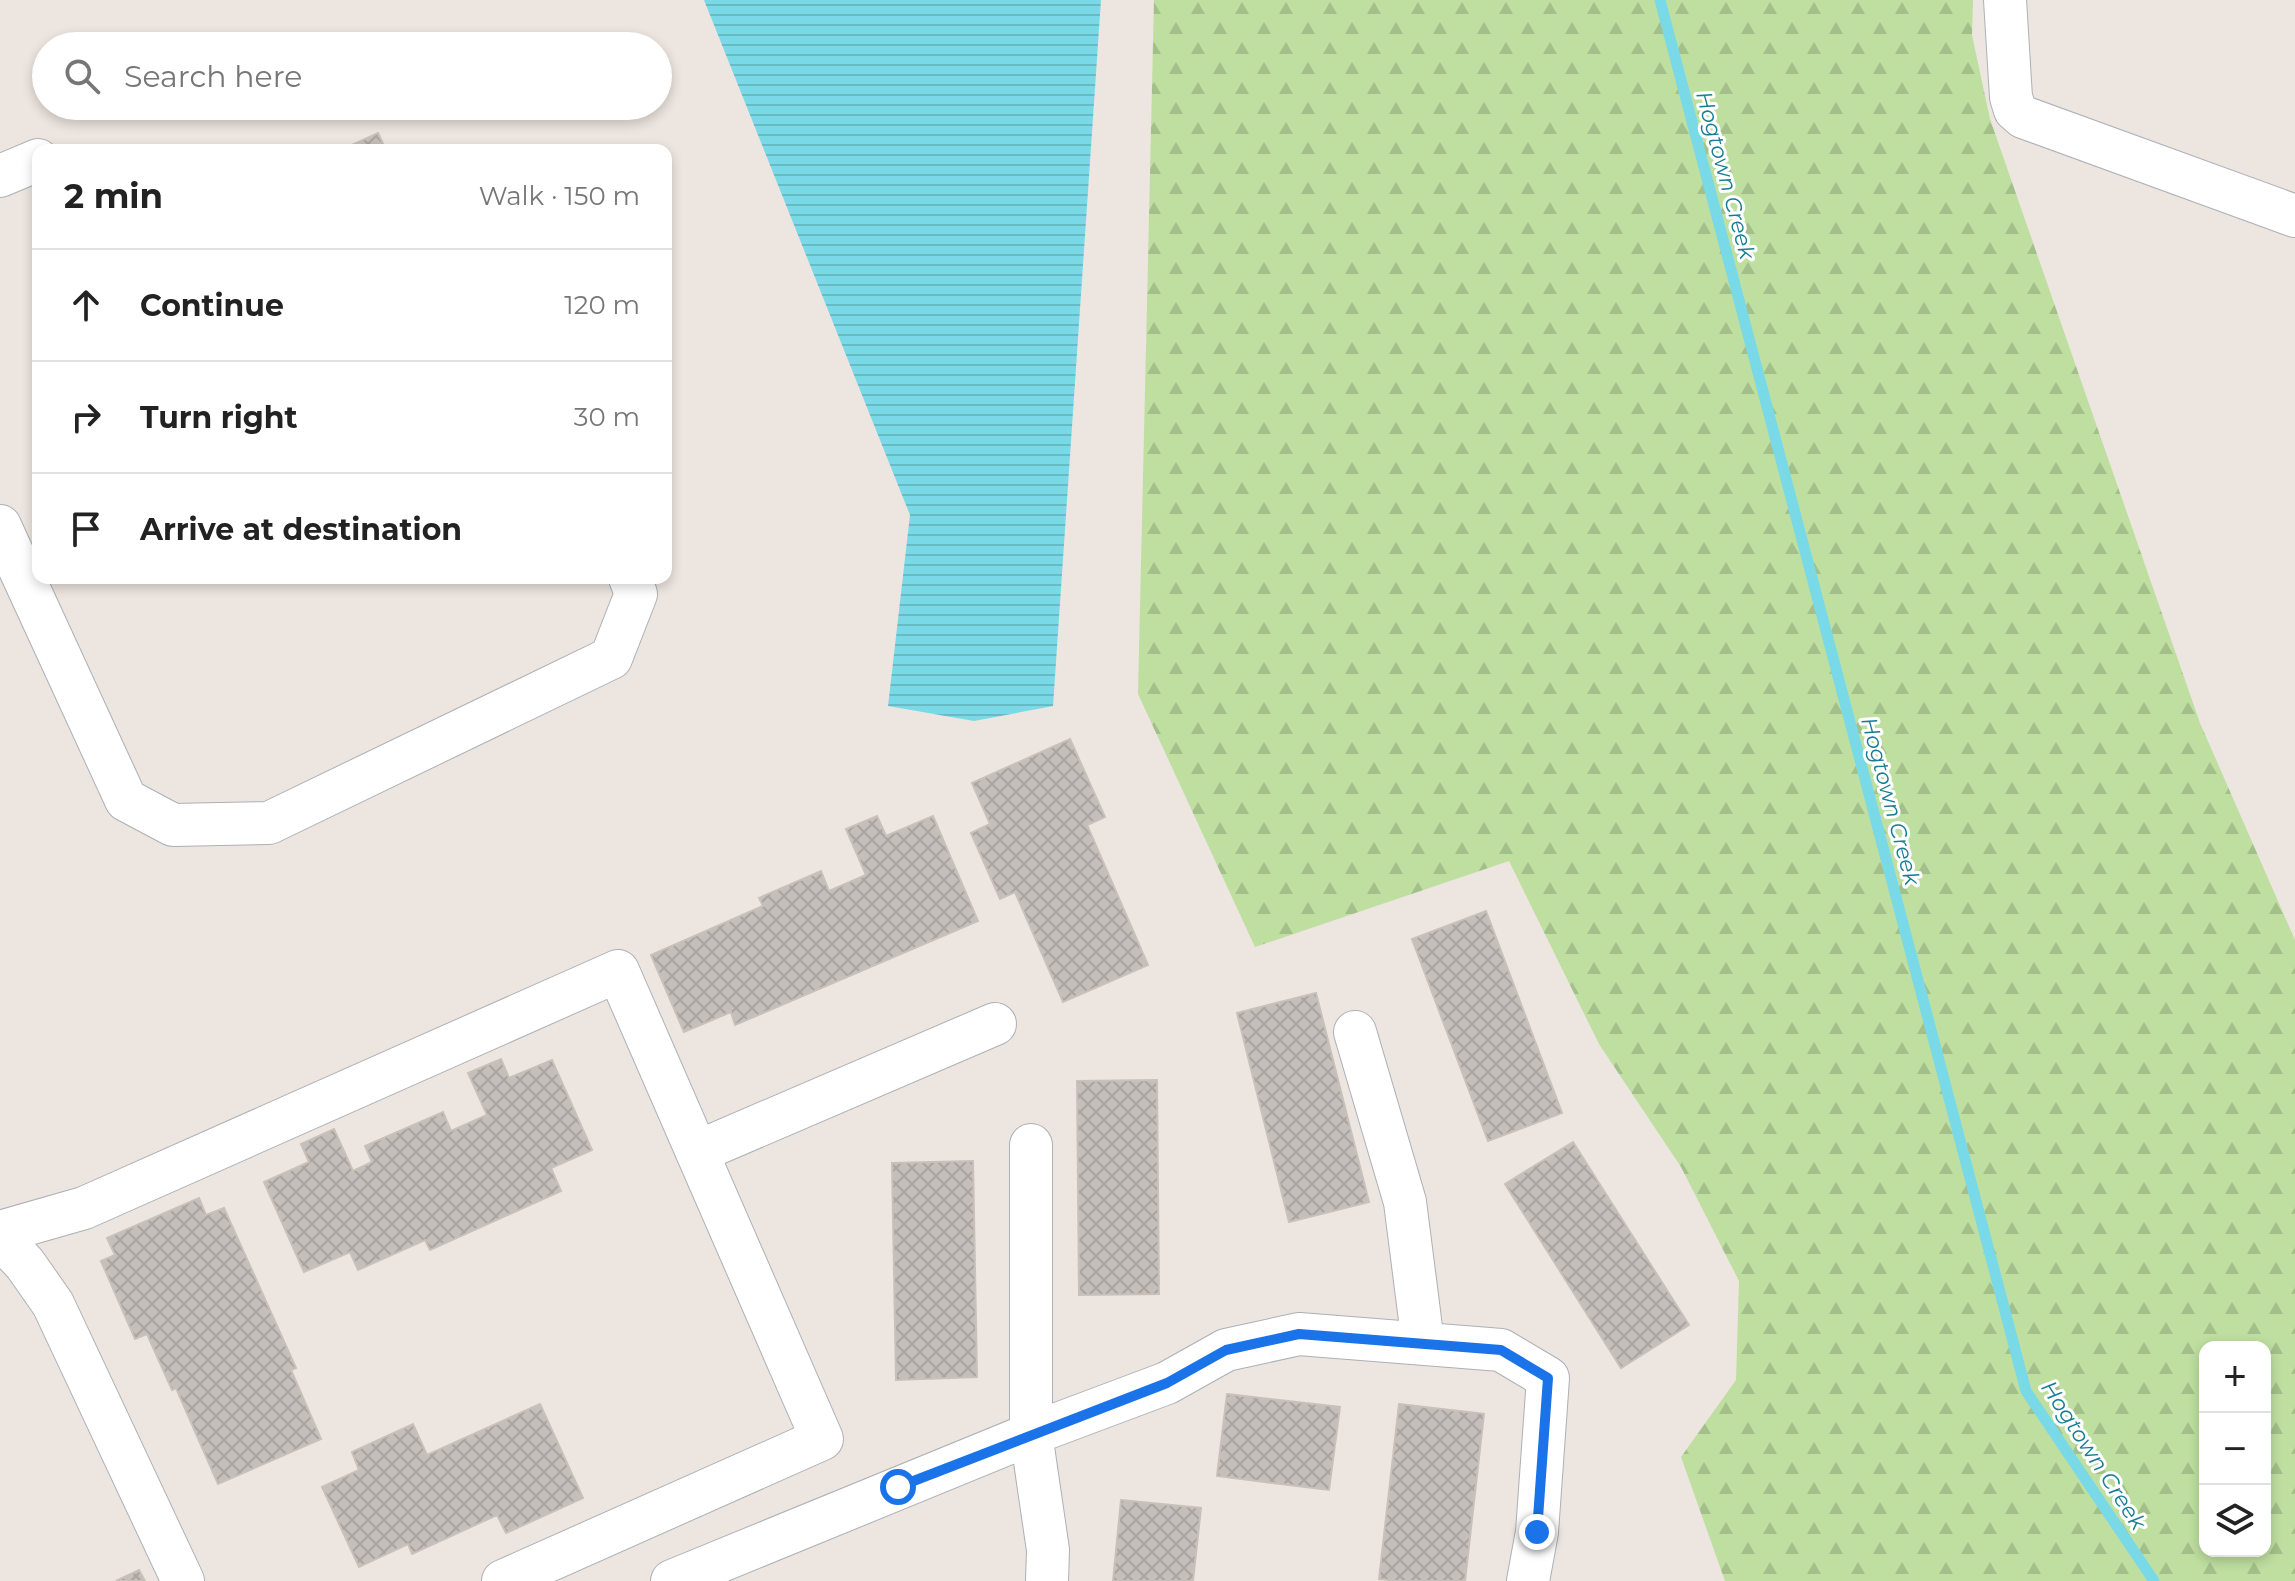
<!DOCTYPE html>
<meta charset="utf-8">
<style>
:root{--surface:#fff;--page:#f6f6f6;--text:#222;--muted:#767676;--line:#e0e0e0}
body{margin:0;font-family:Montserrat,sans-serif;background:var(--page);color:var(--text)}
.controls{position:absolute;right:24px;bottom:24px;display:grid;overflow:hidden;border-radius:16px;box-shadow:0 4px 12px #0003}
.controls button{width:72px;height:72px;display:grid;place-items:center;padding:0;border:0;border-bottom:2px solid var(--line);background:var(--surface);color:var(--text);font:40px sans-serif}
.stop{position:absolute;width:24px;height:24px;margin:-18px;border:6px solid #1a73e8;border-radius:50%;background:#fff}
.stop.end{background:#1a73e8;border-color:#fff;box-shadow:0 2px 8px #0008}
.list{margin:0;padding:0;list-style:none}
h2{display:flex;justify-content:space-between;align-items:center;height:104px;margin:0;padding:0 32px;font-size:34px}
h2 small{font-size:26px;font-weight:400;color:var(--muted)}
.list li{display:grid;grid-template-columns:52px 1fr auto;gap:24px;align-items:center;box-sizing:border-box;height:112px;padding:0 32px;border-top:2px solid var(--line)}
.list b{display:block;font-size:30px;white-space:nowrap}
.list em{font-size:26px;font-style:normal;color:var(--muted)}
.icon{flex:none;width:44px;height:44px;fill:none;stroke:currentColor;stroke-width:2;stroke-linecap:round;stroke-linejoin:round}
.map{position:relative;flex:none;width:2295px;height:1581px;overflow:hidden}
.search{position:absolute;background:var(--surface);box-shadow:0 4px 12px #0003;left:32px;top:32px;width:640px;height:88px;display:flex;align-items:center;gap:20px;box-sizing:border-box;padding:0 28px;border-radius:44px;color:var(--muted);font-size:30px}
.panel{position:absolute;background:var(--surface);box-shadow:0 4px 12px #0003;left:32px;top:144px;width:640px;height:440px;border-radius:16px}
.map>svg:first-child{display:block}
</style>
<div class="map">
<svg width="2295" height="1581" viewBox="0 0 2295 1581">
<defs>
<pattern id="forest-firs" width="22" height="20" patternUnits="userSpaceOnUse" patternTransform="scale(2)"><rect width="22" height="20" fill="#bedfa0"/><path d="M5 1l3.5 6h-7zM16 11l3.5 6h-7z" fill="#a3c08a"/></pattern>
<pattern id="water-rules" width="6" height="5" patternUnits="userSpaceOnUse" patternTransform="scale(2)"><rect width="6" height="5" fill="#7ad9e7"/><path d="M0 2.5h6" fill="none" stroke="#6abac6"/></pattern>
<pattern id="building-cross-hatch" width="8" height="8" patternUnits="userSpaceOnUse" patternTransform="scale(2)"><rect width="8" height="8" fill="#c5bfbc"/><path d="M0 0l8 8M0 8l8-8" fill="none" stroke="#a9a4a2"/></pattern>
</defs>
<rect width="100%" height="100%" fill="#ede5df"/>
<path fill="url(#forest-firs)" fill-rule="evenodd" d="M1154,0h819l-1,35 18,84 210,604 95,217v641h-570l-44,-124 55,-77 3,-99 -58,-114 -82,-123 -90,-183 -254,86 -117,-253zM2205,1347h60v204h-60z"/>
<path fill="url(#water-rules)" d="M704,0h397l-48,706 -79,15 -86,-15 22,-191z"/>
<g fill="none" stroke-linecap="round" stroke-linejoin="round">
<path stroke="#7ad9e7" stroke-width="11" d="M1660,0l366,1391 128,190"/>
</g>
<path fill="url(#building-cross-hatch)" stroke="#c8c1b9" stroke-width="2" d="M378,133l8,17h-45z
M1070,739l35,78 -18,8 61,140 -85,37 -48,-110 -15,7 -29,-66 19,-9 -18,-41z
M877,816l9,20 47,-20 45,105 -243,104 -4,-13 -47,20 -33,-77 112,-49 -4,-8 62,-27 8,20 37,-16 -20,-46z
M1486,911l76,202 -74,28 -76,-202z
M1316,993l53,209 -80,20 -52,-209z
M501,1059l8,19 43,-18 40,90 -41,18 10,23 -131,59 -5,-10 -67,30 -8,-18 -46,20 -40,-90 45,-20 -8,-18 33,-15 19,42 19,-9 -7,-16 78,-34 8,19 36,-16 -19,-42z
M1157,1080l2,214 -80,1 -2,-214z
M1573,1142l116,183 -68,43 -116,-184z
M973,1161l4,216 -81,3 -4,-217z
M199,1198l7,17 18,-7 72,160 -5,2 30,69 -103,45 -42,-96 -4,2 -25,-56 -12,5 -34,-78 14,-6 -8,-17z
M1227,1394l113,13 -11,83 -112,-14z
M540,1404l43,94 -77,35 -9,-18 -85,39 -4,-10 -49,23 -37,-80 37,-17 -7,-18 61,-28 14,31z
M1399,1404l85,10 -19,167h-67l-19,-2z
M1121,1500l80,8 -8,73h-80z
M139,1570l6,11h-29z"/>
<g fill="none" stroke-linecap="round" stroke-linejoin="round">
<g stroke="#acb0b7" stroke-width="44">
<path id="minor" d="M2005,0l6,97 4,13 8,7 272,99
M0,176l38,-16
M0,526l126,274 47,25 96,-2 342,-165 25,-64 -6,-16
M1355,1032l50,170 18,141
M1031,1145v289l136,-51 59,-33 73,-16 202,16 47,28 -11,154 -9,49
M697,1152l298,-128
M0,1232l84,-24 534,-237 204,468 -319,142
M0,1237l25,27 28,40 130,277
M672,1581l359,-147 17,116 -1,31"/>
</g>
<use href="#minor" stroke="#fff" stroke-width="42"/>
</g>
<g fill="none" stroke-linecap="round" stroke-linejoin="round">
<path stroke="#1a73e8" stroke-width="10" d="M898,1487l269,-104 59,-33 73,-16 202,16 47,28 -11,154"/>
</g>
<g text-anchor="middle" stroke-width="6" stroke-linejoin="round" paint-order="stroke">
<g font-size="22" font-style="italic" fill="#177c95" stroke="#fff">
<text transform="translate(1726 175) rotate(75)" y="8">Hogtown Creek</text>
<text transform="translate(1891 801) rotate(75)" y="8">Hogtown Creek</text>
<text transform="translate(2094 1455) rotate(57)" y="8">Hogtown Creek</text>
</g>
</g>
</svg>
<div class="controls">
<button>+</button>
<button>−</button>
<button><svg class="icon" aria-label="layers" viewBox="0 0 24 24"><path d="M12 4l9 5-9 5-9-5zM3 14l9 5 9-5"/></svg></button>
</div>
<div class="stop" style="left:898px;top:1487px"></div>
<div class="stop end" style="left:1537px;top:1532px"></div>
<div class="search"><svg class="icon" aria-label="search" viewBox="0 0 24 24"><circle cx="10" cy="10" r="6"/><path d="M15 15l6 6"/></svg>Search here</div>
<section class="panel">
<h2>2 min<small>Walk · 150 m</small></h2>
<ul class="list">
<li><svg class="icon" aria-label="ahead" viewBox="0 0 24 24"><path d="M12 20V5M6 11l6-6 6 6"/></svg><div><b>Continue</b></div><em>120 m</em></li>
<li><svg class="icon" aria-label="right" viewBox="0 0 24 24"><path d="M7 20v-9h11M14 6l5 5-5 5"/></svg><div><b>Turn right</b></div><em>30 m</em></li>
<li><svg class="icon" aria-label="arrive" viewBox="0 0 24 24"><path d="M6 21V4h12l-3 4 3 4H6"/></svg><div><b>Arrive at destination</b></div></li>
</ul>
</section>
</div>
